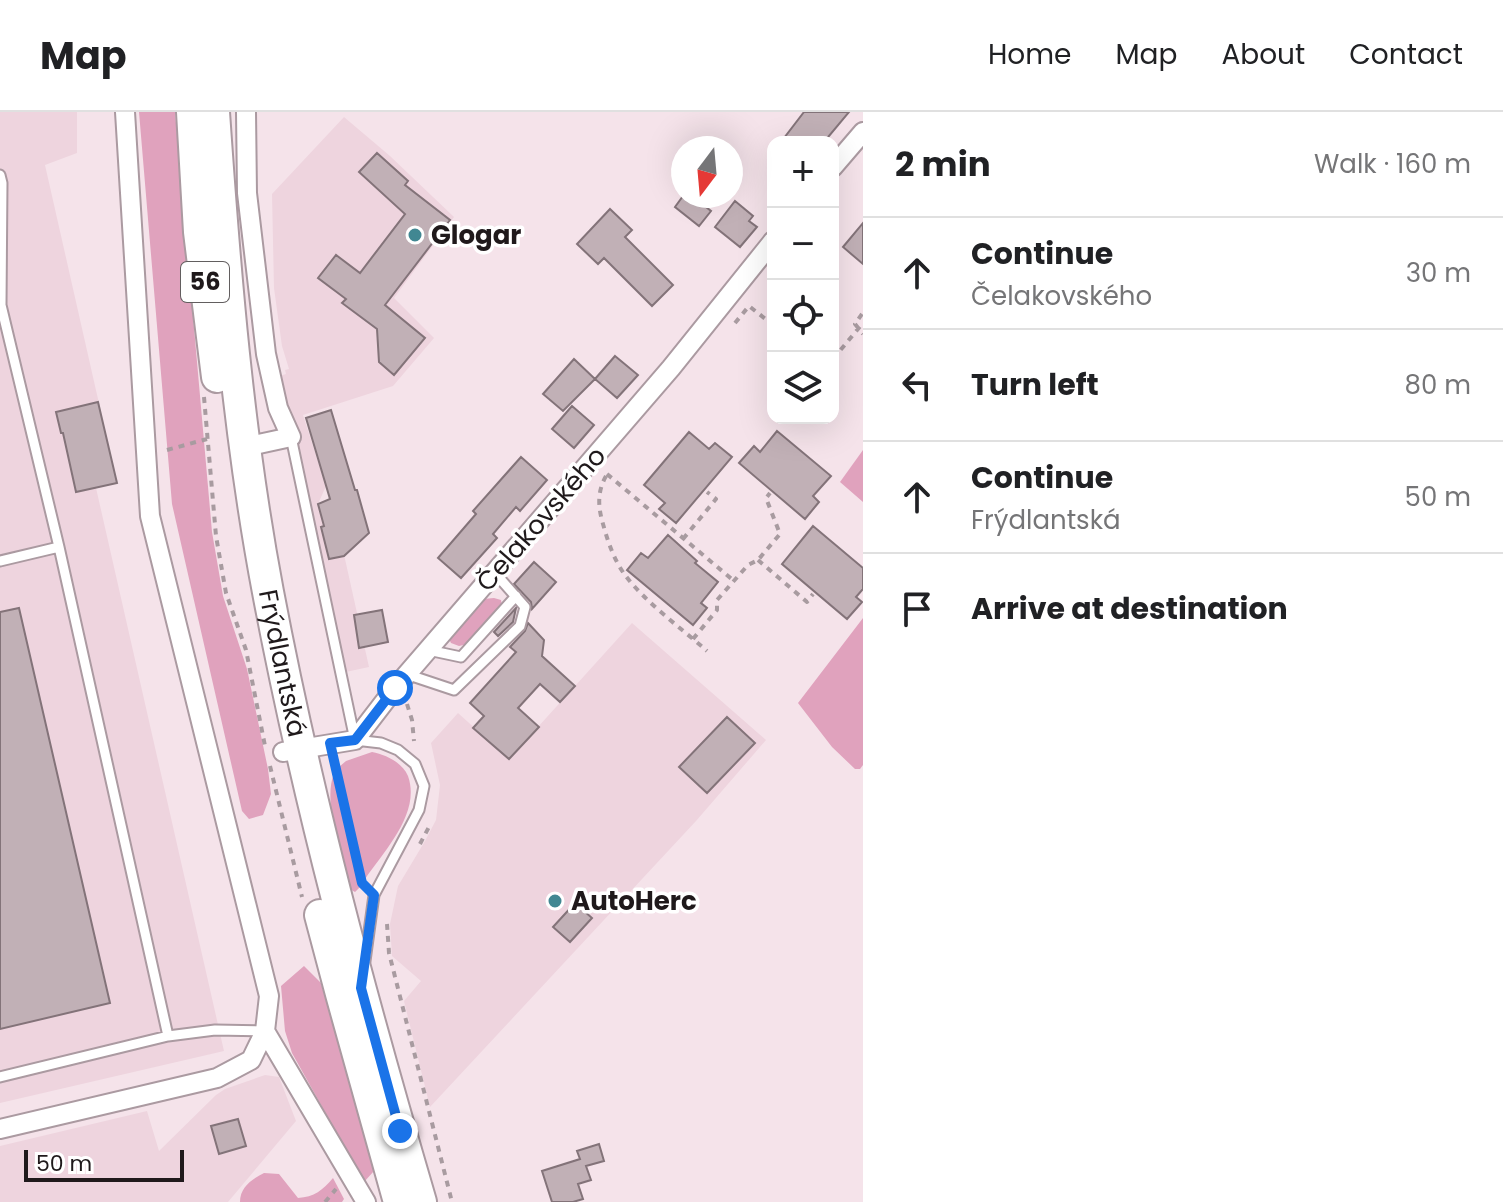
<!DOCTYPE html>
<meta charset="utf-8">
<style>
:root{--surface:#fff;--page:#f6f6f6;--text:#202124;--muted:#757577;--line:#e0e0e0}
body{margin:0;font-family:Poppins,sans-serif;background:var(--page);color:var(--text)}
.controls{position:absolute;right:24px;top:24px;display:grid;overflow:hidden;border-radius:16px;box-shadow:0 8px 32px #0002}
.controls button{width:72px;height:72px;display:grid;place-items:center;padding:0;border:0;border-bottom:2px solid var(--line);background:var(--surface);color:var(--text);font:40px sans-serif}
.compass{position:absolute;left:671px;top:24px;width:72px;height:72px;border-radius:50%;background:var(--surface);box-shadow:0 8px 32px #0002;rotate:196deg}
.scale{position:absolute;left:24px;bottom:20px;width:160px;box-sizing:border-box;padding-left:8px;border:4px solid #1f191b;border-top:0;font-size:22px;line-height:28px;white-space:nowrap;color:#1f191b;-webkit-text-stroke:6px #fff;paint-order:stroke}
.stop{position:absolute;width:24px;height:24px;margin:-18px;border:6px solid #1a73e8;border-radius:50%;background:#fff}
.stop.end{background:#1a73e8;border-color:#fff;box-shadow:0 2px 8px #0008}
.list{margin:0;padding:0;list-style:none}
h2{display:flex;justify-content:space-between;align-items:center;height:104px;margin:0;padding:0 32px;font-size:34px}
h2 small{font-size:26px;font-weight:400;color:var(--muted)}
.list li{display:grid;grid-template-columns:52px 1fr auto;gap:24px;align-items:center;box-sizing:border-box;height:112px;padding:0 32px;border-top:2px solid var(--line)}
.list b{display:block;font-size:30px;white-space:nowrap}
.list p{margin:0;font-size:26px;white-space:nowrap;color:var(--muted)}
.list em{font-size:26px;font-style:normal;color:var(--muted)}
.icon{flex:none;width:44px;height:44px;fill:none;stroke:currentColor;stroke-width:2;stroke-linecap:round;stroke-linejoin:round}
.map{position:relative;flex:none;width:863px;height:1090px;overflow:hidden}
header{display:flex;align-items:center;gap:48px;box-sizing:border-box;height:112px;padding:0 40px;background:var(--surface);border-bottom:2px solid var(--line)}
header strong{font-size:38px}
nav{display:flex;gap:44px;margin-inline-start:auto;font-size:28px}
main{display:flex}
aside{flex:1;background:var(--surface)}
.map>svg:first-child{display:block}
</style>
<header>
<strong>Map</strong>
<nav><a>Home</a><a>Map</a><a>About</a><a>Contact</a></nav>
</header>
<main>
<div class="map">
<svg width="863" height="1090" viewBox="0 0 863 1090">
<rect width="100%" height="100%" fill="#f5e3ea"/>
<path fill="#eed4de" d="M0,0h77v41l-32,12 72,318 -21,5 128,563 -224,52z
M344,5l46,39 64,61 -60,81 40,40 -41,48 -90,29 23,71 -8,18 6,22 13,-3 32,144 -28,6 -65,-296 10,-3 -1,-4 4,-1 -7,-23 -8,-58 -2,-94z
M632,511l134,117 -70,81 -266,286 -26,-106 17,-20 -29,-25 -2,-32 8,-38 27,-45 11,-21 4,-35 -9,-42 27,-30 51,46z
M265,963l14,2 17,44 -68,81h-228v-56l147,-35 12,40 57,-56 9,-6z"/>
<path fill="#e0a2bd" d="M139,0h36l37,420 11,64 24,73 21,100 3,25 -8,21 -14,4 -7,-8 -70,-307z
M863,338v52l-23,-20z
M494,486l7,2 1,5 -34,39 -9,2 -8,-3 -2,-4 34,-40z
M863,506v147l-3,4h-5l-23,-22 -34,-44z
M372,640c14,3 30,10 36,24 13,37 -23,74 -43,103l-26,-112 7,-6z
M334,662l26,113 -5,5 -5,-3c-7,-29 -28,-88 -16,-115z
M304,854l17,17 53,188 -10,11 -72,-129 -7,-22 -4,-45z
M264,1061l15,1 19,24c16,-1 25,-8 35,-20l11,21 -2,3h-102c0,-15 12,-23 24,-29z"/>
<path fill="#c1b0b6" stroke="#837379" stroke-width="2" d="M804,0h45l-25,30h-43z
M377,41l31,28 -3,4 45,35 -65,85 40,33 -31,37 -15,-13 -2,-33 -35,-26 4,-4 -28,-21 18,-23 24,18 45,-59 -46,-42z
M683,84h9l19,15 -12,15 -24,-19z
M735,89l18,15 -4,5 8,6 -17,20 -25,-20z
M610,97l22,21 -7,7 48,48 -21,21 -48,-48 -6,6 -21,-20z
M863,111v41l-20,-17z
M615,244l23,19 -21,23 -22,-19z
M574,247l21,20 -32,32 -20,-17z
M98,290l19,81 -41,9 -13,-59h-2l-5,-21z
M572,294l22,19 -20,23 -22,-19z
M331,298l24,80h2l12,43 -25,23 -15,3 -8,-32 3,-1 -6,-22 12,-5 -24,-81z
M777,319l54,45 -18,20 6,6 -14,17 -66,-56 15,-17 6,6z
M689,320l20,17 6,-6 17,14 -56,66 -17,-14 6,-6 -21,-18z
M521,345l26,23 -27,31 -4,-4 -23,27 4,4 -36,40 -23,-20 38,-44 -3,-3z
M813,414l50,42v21l-7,8 6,5 -15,17 -65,-55z
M668,423l29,26 -2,2 23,19 -17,21 6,5 -14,17 -66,-55 14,-17 7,5z
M534,450l22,20 -24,27 -1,-7 -17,-18z
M19,496l91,395 -110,26v-417z
M516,496l-3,14 -15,14 -4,-4z
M382,498l6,32 -29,6 -5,-33z
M528,511l16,17 -2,16 33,30 -15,16 -20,-18 -22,24 21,19 -30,32 -36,-31 11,-12 -14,-13 46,-51 -6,-5 15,-16z
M727,605l28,26 -48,50 -28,-26z
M575,791l17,15 -22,24 -17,-15z
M238,1007l8,27 -27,8 -8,-28z
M599,1032l5,17 -18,5 5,14 -13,4 5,15 -10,3h-21l-10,-31 38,-12 -3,-8z"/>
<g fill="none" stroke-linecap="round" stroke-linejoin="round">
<g stroke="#ab9aa1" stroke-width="13">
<path id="service" d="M0,63l2,8 -1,122 58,242 109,489
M291,325l64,303 26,3 17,7 17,14 9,22 -5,24 -45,85 -9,66
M0,449l59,-14
M428,538l33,7 55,-61
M406,562l48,16 66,-64 5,-19 -30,-34
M0,965l168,-41 47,-6 50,1"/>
</g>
<g stroke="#ab9aa1" stroke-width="22">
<path id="minor" d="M833,55l30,-35
M245,335l46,-10 -13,-29 -12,-54 -19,-161 -1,-81
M283,640l72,-12 40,-52 276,-320 102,-127
M265,919l101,171
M0,1017l217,-51 34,-18 14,-29 4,-35 -119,-480 -25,-404"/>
</g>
<g stroke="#ab9aa1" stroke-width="34">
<g id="primary">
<path d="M192,0l7,120 18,145"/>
<path id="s1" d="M214,0c11,161 24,322 54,480 39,206 94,409 153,610"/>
<path d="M320,803l21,79 58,208"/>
</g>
</g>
<path stroke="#a89ba0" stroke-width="4" stroke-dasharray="6 6" stroke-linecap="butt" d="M862,202l-7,10 8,10
M735,211l14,-17 24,19
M833,247l30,-36
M204,285l12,139 10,57 20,57 19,96
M167,338l40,-11
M607,362l127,107
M606,364c-9,16 -8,31 -3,48 5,18 11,36 22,51 20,27 56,53 82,76
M683,427l33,-40 -9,-7
M758,448l49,42 6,-8
M693,527l24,-29v-10l31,-35 10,-5 22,-26 -14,-36 4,-5
M407,592l5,16 2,21
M334,650l28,121 2,3
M270,654l32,131
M420,732l11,-21
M387,812l2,29 63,249
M325,1090l11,-13"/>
<use href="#service" stroke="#fff" stroke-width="9"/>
<use href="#minor" stroke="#fff" stroke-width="18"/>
<use href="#primary" stroke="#fff" stroke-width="30"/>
</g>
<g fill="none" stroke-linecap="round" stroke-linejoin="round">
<path stroke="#1a73e8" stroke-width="10" d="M395,576l-40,52 -25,3 32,140 12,12 -13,93 39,143"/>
</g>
<g fill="#418792" stroke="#fff" stroke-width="3">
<circle cx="415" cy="123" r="8"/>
<circle cx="555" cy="789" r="8"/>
</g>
<g text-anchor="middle" stroke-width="7" stroke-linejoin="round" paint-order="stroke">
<rect fill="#fff" stroke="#625e5f" stroke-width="2" x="181" y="150" width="48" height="40" rx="6"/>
<g font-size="24" font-weight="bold" fill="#1f191b">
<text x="205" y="178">56</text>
</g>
<g font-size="26" font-weight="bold" fill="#1f191b" stroke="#fff" text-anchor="start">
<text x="431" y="132">Glogar</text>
<text x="571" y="798">AutoHerc</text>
</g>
<g font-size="26" fill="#1f191b" stroke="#fff">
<text transform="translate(541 407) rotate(-49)" y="9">Čelakovského</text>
<text dy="9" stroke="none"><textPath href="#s1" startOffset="556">Frýdlantská</textPath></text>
</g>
</g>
</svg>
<div class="controls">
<button>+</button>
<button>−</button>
<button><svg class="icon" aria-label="locate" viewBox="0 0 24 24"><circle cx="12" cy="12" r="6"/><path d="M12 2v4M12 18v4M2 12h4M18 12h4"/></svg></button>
<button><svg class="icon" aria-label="layers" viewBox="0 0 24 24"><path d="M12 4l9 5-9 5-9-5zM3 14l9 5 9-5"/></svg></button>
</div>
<svg class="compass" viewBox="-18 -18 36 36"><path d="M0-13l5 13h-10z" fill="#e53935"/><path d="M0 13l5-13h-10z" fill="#757577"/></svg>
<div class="scale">50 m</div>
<div class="stop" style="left:395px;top:576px"></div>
<div class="stop end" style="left:400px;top:1019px"></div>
</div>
<aside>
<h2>2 min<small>Walk · 160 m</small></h2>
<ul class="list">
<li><svg class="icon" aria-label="ahead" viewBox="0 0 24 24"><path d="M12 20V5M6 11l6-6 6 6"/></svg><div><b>Continue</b><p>Čelakovského</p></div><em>30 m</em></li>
<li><svg class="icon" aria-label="left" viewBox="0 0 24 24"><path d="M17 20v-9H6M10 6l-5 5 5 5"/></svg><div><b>Turn left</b></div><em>80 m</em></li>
<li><svg class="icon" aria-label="ahead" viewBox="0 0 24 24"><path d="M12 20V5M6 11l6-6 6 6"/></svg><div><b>Continue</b><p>Frýdlantská</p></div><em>50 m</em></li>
<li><svg class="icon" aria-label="arrive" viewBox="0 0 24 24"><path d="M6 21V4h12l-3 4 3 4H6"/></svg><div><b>Arrive at destination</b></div></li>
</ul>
</aside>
</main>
